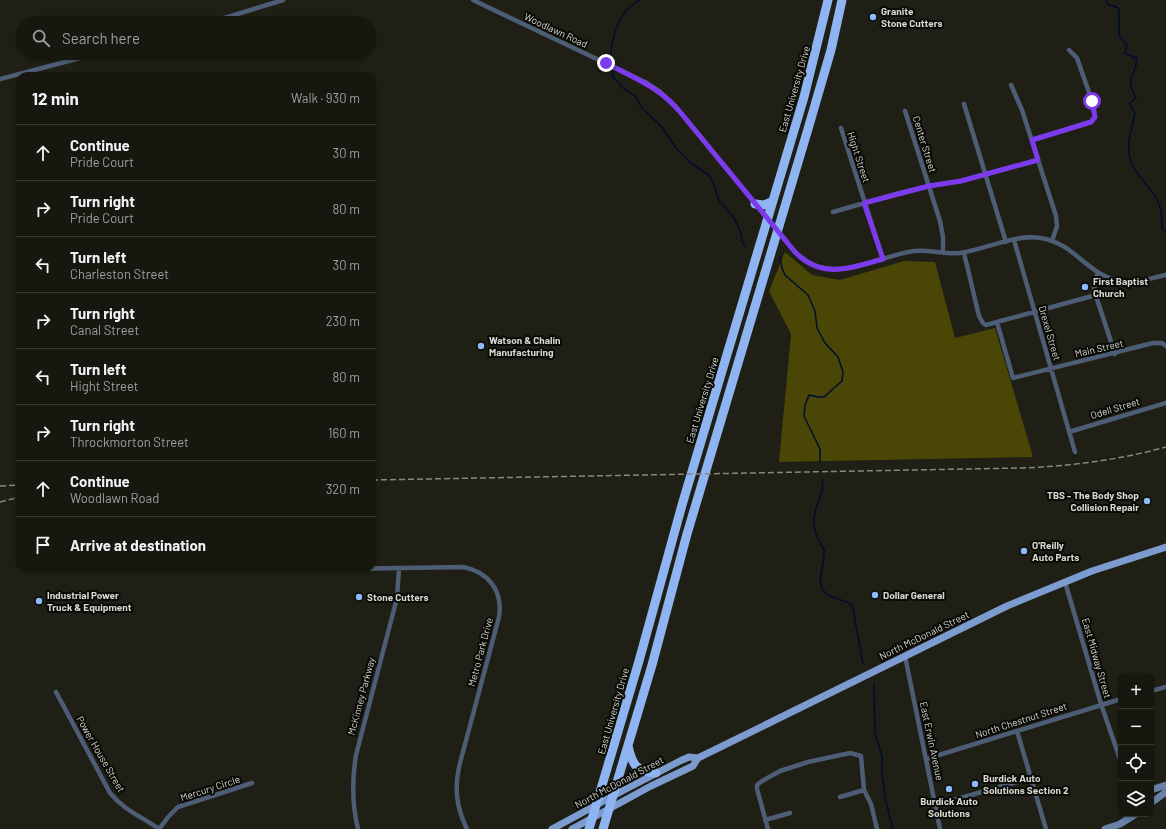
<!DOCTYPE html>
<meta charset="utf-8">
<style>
:root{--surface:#171710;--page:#202019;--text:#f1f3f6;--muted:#9e9f9f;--line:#363630}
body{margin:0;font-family:Barlow,sans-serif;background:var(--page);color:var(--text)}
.controls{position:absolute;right:12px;bottom:12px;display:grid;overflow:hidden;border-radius:8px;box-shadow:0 1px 3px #0004}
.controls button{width:36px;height:36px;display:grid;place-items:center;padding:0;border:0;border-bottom:1px solid var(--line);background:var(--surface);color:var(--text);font:20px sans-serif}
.stop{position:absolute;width:12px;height:12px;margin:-9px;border:3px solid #7c3aed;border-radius:50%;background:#fff}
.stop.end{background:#7c3aed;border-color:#fff;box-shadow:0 1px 4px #0008}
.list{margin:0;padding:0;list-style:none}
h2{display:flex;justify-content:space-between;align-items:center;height:52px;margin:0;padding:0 16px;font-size:17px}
h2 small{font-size:13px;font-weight:400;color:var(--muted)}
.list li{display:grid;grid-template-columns:26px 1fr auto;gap:12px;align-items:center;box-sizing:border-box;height:56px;padding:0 16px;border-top:1px solid var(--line)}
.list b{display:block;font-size:15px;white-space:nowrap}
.list p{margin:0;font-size:13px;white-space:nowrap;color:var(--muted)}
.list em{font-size:13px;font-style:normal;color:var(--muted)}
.icon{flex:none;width:22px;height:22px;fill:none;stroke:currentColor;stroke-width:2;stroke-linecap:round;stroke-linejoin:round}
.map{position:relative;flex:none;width:1166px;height:829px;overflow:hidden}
.search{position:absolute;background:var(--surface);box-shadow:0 1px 3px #0004;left:16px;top:16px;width:360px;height:44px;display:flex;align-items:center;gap:10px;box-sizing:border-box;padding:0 14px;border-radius:22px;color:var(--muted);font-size:15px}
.panel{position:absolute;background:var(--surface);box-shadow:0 1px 3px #0004;left:16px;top:72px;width:360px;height:500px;border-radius:12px}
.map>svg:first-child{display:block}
</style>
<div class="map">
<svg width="1166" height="829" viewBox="0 0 1166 829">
<rect width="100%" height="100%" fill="#1f1f16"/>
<path fill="#494606" d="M785,252l27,23 28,5 64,-19 31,1 20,76 40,-10 38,129 -254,5 12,-128 -22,-43z"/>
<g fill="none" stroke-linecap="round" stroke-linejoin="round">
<path stroke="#000c31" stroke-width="1.5" d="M639,0l-13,10 -9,16 -5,18 -2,16 3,17 10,11 12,8 7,12 19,18 15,22 16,16 17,11 5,10 5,16 14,15 8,17 1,8 3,5
M1106,0l3,5 8,2 2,3v22l1,5 7,8 -2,8 11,5c3,10 -7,18 -5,28 0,4 4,8 5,12l-6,5 1,5 4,5c-3,16 -10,32 -4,49 6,17 25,28 29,45 2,7 2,15 2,22l4,3
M780,257l2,11 3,7 23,20 7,16 2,17 8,15 13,14 5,15 -1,9 -18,16h-6l-9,-2 -4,10 -1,11 16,33v13
M822,480c3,11 -5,21 -7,32 -2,10 -1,19 3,27 2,4 5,8 6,11 2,11 -8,31 -1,40 5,8 18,9 27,13l3,6 10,55
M874,684l1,49 7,23v19l4,27 7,27"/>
<path stroke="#4e5d76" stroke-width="4.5" d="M473,0l172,82 14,9 16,15 120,146c36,36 78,5 119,-1 16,-2 31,4 46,2 27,-4 54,-19 81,-15 38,6 47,43 89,44 12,0 24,-5 36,-7
M208,23l75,-23
M0,79l99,-26
M1011,85l11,25 34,106 1,10 -5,15
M964,104l42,138
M905,111l35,110 3,16v15
M841,128l42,131
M1032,140l59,-18 4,-5 -3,-16 -15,-43 -8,-8
M833,212l63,-18 33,-8 32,-5 77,-21
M1014,240l61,212
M964,253l15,63 4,7 3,2 110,-30
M1098,273l-3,7 -1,10 21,64
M997,322l16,56 140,-35h9l4,3
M1069,432l97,-29
M341,569l122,-2c26,5 40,24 36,50l-39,146c-6,24 -4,44 7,66
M1065,582l36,122 20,58
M905,656l35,173
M1151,691l15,-4
M56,692l54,101c15,18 31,23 49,36
M1017,731l29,98
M926,759l195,-60
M840,797l24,-7
M936,805l95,-27
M765,820l25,-7
M159,829l10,-13 9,-9 74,-24
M358,829c-6,-24 -6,-49 -2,-74l41,-157 2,-30
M768,829l-11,-40v-4l5,-4 18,-10 28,-9 42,-9 11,3 3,34 7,14 6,25"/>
<path stroke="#6881a8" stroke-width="7" d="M1151,790l15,-5
M1151,803l15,-11
M1105,829l15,-5 16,-10"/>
<path stroke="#7c9ccf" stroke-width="7" d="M552,829l72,-39 56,-29 9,-4 9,1 309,-152 85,-35 74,-24
M572,829l79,-43 42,-20 5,-8"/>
<path stroke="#8eb5f2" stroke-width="9" d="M755,204l9,1 9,-4
M628,746c4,18 8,26 28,27
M589,829l50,-168 43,-156 122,-408 24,-97
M603,829l49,-164 35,-131 121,-405 23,-79 11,-50"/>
<path stroke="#87877f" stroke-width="1.5" stroke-dasharray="6 3" stroke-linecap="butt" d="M372,480l650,-12c49,-2 97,-8 144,-21
M0,486l20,-1
M0,502l20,-5"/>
</g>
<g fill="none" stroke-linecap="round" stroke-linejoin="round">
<path stroke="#7c3aed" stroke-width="5" d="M606,63c30,16 52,23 75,50l114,139c27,28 56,16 88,7l-19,-56 65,-17 32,-5 77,-21 -6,-20 59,-18 4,-5 -3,-16"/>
</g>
<g fill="#8eb9fc" stroke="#090906" stroke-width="1.5">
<circle cx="873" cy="17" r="4"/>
<circle cx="1085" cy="287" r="4"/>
<circle cx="481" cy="346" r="4"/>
<circle cx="1147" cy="501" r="4"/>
<circle cx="1024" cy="551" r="4"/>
<circle cx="875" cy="595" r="4"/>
<circle cx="359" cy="597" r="4"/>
<circle cx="39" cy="601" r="4"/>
<circle cx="975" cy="784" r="4"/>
<circle cx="949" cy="789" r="4"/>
</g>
<g text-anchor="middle" stroke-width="4" stroke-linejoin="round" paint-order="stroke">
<g font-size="10" font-weight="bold" fill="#d7d8d1" stroke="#090906" text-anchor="start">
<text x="881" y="15">Granite<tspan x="881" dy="12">Stone Cutters</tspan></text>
<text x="1093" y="285">First Baptist<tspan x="1093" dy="12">Church</tspan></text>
<text x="489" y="344">Watson &amp; Chalin<tspan x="489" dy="12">Manufacturing</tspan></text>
<text x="1139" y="499" text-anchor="end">TBS - The Body Shop<tspan x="1139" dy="12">Collision Repair</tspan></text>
<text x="1032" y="549">O'Reilly<tspan x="1032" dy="12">Auto Parts</tspan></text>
<text x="47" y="599">Industrial Power<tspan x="47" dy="12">Truck &amp; Equipment</tspan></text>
<text x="883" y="599">Dollar General</text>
<text x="367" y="601">Stone Cutters</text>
<text x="983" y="782">Burdick Auto<tspan x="983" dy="12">Solutions Section 2</tspan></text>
<text x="949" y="805" text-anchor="middle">Burdick Auto<tspan x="949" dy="12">Solutions</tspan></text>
</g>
<g font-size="10" fill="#d7d8d1" stroke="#090906">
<text transform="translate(556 30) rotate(25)" y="4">Woodlawn Road</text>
<text transform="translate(794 89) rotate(-74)" y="4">East University Drive</text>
<text transform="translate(925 144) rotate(73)" y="4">Center Street</text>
<text transform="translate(859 157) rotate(72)" y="4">Hight Street</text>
<text transform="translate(1050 333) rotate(74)" y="4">Drexel Street</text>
<text transform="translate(1099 348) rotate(-13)" y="4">Main Street</text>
<text transform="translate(702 400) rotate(-73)" y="4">East University Drive</text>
<text transform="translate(1115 408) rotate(-17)" y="4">Odell Street</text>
<text transform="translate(924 635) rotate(-26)" y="4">North McDonald Street</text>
<text transform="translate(480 652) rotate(-75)" y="4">Metro Park Drive</text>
<text transform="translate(1097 658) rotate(74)" y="4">East Midway Street</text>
<text transform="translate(361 696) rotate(-75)" y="4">McKinney Parkway</text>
<text transform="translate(613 711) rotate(-74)" y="4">East University Drive</text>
<text transform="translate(1021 720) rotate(-18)" y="4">North Chestnut Street</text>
<text transform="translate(932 741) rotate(78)" y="4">East Erwin Avenue</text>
<text transform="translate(101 754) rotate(60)" y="4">Power House Street</text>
<text transform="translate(619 782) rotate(-28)" y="4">North McDonald Street</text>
<text transform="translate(210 788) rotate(-18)" y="4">Mercury Circle</text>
</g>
</g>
</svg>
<div class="controls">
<button>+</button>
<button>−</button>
<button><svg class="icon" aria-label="locate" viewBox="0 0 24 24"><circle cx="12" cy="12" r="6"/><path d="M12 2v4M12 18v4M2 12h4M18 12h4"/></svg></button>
<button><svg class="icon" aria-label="layers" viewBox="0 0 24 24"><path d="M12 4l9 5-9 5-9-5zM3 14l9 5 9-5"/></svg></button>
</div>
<div class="stop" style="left:1092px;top:101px"></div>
<div class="stop end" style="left:606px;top:63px"></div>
<div class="search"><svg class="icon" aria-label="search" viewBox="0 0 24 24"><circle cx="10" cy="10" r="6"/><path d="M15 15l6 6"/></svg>Search here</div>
<section class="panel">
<h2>12 min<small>Walk · 930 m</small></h2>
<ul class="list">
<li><svg class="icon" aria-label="ahead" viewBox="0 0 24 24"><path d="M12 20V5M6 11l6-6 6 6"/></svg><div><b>Continue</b><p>Pride Court</p></div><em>30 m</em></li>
<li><svg class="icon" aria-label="right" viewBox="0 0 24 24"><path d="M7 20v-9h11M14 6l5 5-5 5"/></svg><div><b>Turn right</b><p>Pride Court</p></div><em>80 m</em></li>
<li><svg class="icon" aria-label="left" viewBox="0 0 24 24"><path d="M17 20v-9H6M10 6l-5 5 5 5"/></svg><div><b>Turn left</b><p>Charleston Street</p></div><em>30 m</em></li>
<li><svg class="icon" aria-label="right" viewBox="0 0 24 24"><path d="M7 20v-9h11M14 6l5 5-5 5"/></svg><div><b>Turn right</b><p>Canal Street</p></div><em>230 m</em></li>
<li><svg class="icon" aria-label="left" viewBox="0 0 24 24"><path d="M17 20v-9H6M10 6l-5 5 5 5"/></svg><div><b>Turn left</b><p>Hight Street</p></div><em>80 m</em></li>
<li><svg class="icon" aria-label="right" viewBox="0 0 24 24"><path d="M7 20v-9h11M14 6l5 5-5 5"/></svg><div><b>Turn right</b><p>Throckmorton Street</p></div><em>160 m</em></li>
<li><svg class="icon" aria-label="ahead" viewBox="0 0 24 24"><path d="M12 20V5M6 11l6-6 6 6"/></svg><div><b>Continue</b><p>Woodlawn Road</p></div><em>320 m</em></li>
<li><svg class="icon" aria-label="arrive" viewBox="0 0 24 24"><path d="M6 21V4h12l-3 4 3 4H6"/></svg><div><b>Arrive at destination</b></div></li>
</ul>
</section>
</div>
